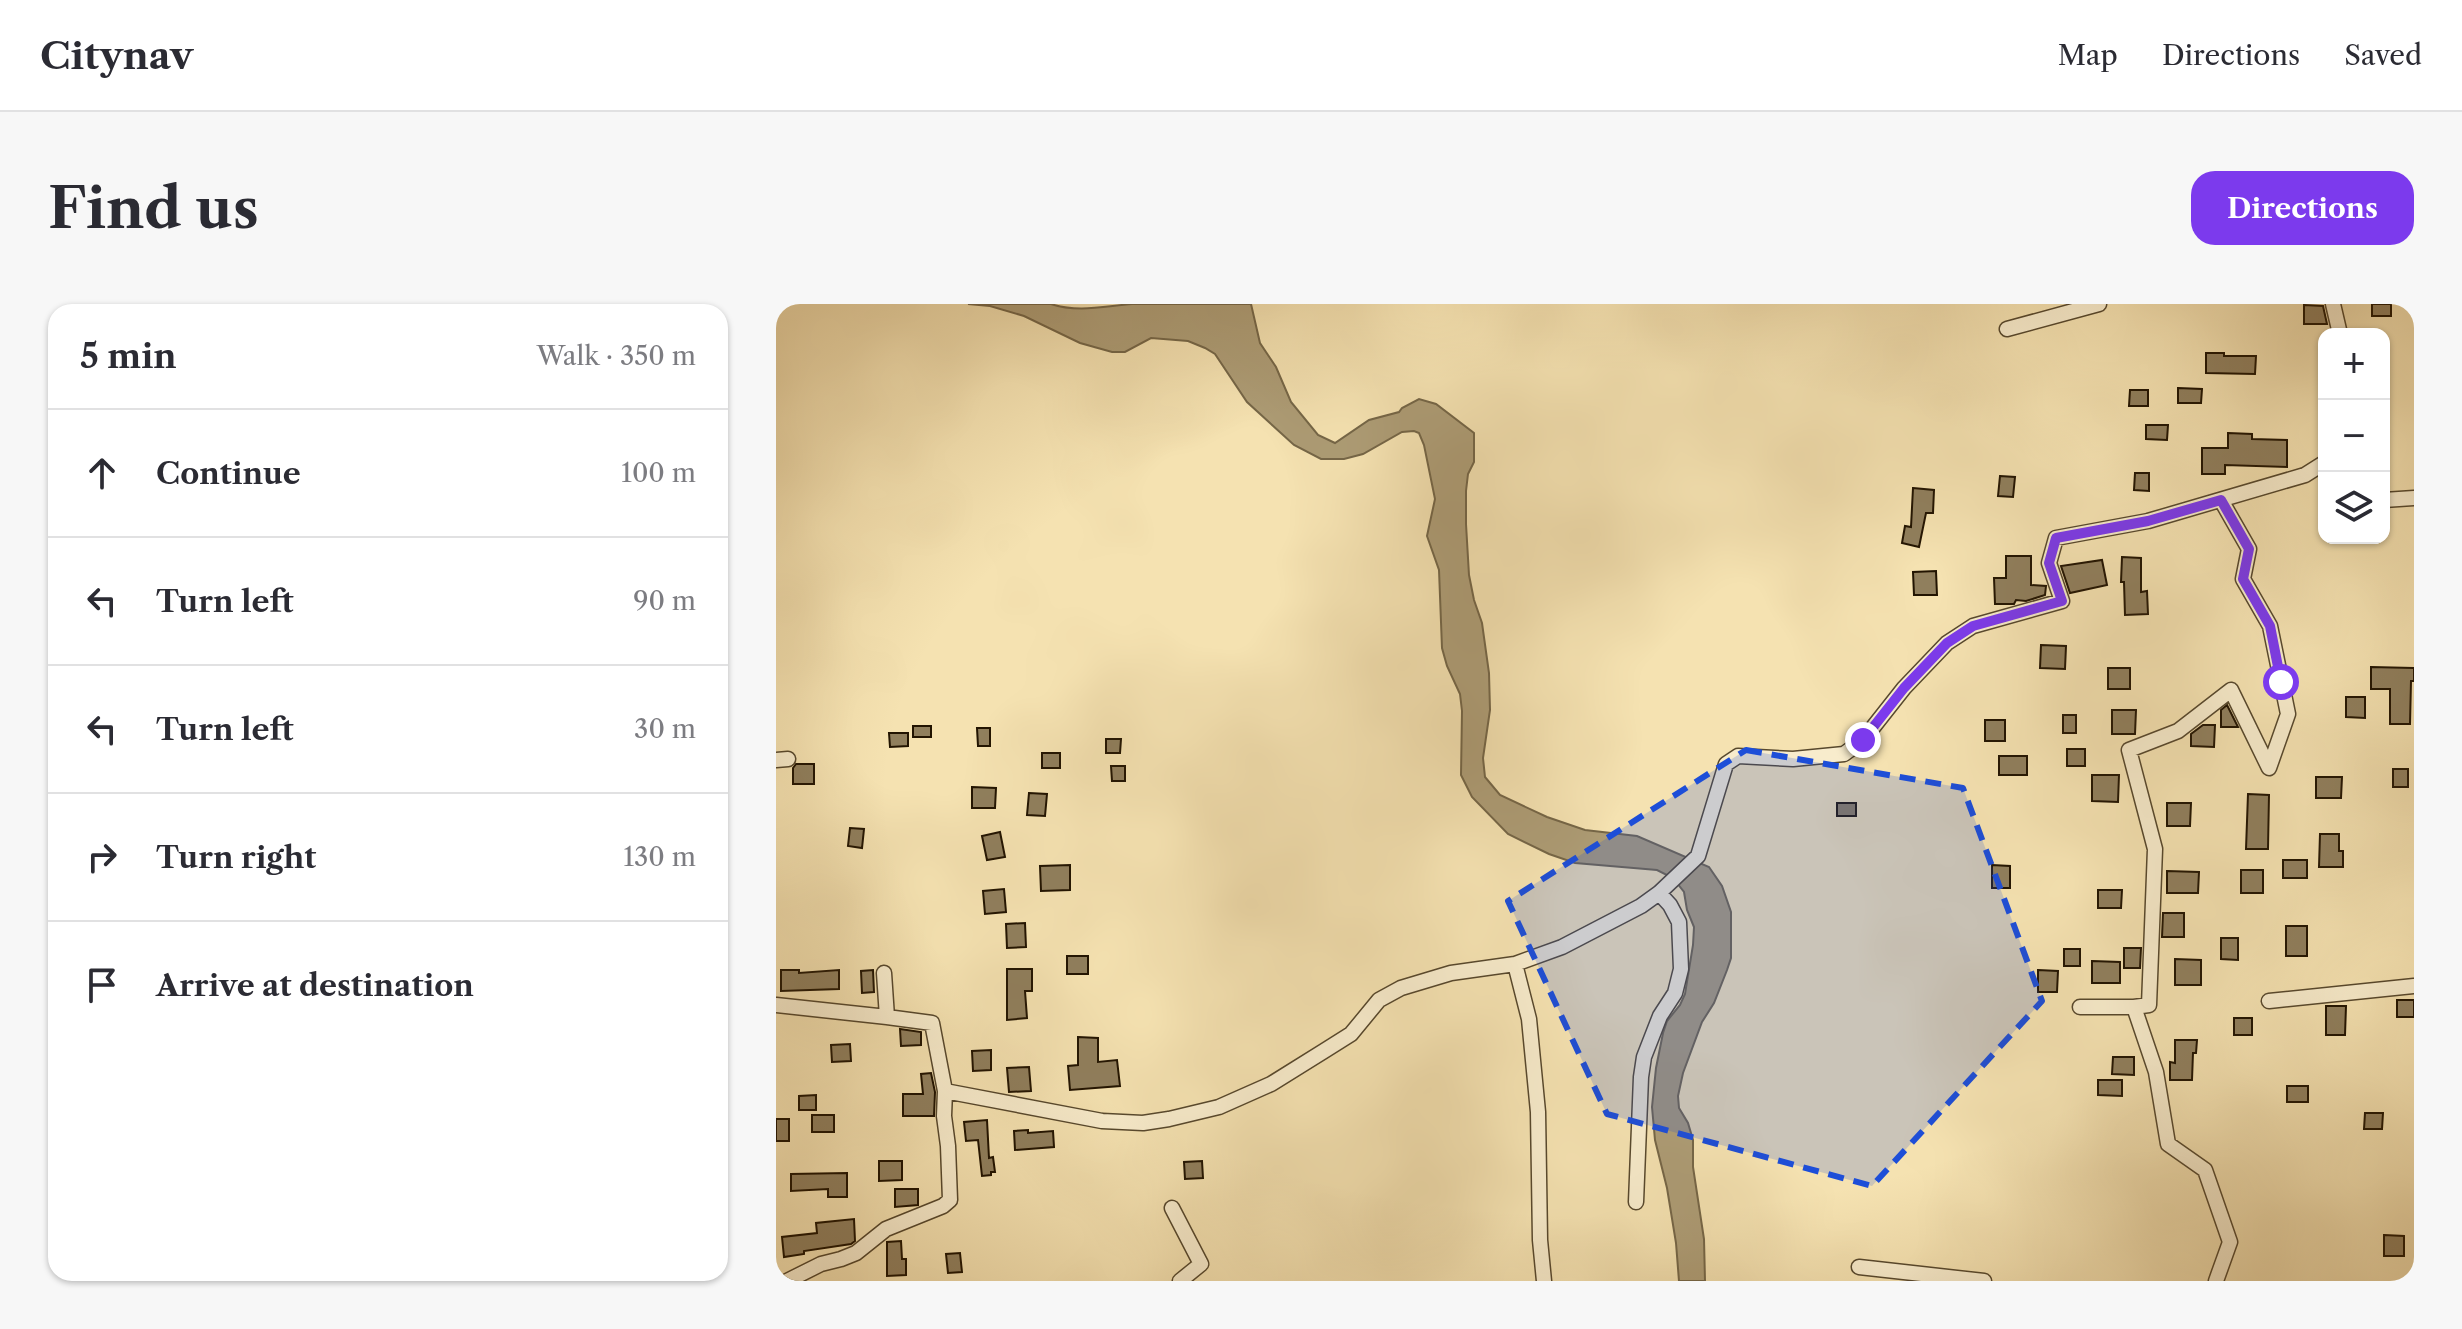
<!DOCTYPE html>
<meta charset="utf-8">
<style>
:root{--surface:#fff;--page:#f7f7f7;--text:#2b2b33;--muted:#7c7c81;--line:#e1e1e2;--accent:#7c3aed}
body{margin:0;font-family:"Libre Caslon Text",serif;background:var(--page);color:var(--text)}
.controls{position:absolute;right:24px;top:24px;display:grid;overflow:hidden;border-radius:16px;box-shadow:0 2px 6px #0004}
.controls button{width:72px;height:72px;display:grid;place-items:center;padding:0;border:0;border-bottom:2px solid var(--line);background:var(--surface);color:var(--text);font:40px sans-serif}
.stop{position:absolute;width:24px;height:24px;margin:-18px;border:6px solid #7c3aed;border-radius:50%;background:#fff}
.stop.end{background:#7c3aed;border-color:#fff;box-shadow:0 2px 8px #0008}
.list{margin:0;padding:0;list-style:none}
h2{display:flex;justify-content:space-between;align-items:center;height:104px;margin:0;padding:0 32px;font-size:34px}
h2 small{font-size:26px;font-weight:400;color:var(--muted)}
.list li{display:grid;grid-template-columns:52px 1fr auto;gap:24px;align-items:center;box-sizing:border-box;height:128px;padding:0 32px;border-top:2px solid var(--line)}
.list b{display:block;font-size:30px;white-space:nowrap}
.list em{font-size:26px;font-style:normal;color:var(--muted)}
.icon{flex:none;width:44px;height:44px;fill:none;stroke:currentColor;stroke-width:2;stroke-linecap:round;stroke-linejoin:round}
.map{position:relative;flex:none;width:1638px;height:977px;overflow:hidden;border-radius:24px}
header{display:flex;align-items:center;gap:48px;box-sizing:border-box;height:112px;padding:0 40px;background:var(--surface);border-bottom:2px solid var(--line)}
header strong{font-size:38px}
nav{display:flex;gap:44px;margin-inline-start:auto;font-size:28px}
.intro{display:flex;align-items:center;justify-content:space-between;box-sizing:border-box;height:192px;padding:0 48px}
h1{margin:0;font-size:56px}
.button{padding:20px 36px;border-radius:24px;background:var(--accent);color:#fff;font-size:28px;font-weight:700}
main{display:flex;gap:48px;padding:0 48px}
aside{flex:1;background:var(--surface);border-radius:24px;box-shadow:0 2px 6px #0004}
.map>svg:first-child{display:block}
</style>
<header>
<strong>Citynav</strong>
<nav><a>Map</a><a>Directions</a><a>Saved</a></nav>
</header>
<div class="intro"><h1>Find us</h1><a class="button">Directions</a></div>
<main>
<aside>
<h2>5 min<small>Walk · 350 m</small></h2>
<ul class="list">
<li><svg class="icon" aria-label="ahead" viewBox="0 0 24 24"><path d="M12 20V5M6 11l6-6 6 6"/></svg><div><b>Continue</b></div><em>100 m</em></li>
<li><svg class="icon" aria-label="left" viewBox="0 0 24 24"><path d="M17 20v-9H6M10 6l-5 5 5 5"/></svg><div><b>Turn left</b></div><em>90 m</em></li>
<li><svg class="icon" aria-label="left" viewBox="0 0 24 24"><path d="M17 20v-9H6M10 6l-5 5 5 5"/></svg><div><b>Turn left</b></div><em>30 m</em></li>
<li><svg class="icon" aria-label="right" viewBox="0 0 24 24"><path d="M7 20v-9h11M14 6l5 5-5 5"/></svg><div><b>Turn right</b></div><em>130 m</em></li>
<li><svg class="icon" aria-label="arrive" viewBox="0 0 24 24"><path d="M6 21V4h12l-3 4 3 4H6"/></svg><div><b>Arrive at destination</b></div></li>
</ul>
</aside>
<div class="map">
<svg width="1638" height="977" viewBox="0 0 1638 977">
<rect width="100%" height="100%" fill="#f5e2b1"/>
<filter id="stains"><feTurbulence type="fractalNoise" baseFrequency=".0025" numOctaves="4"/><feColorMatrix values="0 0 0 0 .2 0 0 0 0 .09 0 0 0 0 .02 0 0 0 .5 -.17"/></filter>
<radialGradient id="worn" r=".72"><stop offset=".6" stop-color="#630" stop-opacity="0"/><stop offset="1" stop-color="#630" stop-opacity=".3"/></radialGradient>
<path fill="#ad9c75" stroke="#756647" stroke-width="2" d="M192,0h83c27,9 54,2 81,0 39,0 79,0 119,0l9,39 16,24 15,35 27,33 17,8 34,-23 30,-8 3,-4 17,-9 17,5 38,29v29l-6,12 -2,17v33l3,51 5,25 8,23 7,50 1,37 -7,48 2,19 15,18 47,22 38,13 52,6 72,31 13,19 9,26v46l-4,12 -13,33 -12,19 -19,51 -5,23 1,12 9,15 5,17v27l11,72 1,42h-26l-3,-38 -9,-55 -12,-48 -3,-33 4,-39 7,-35 4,-12 13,-16 5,-11 8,-49 1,-18 -7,-17 -3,-18 -11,-14 -16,-8 -82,-7 -26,-9 -41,-20 -36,-37 -11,-22 1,-64 -2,-17 -13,-28 -5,-18 -3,-78 -12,-34 8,-37 -11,-54 -5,-12 -5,-2 -12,1 -39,22 -19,5h-23l-27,-14 -47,-43 -32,-48 -10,-6 -17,-7 -37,-3 -26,14h-13l-32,-9 -56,-27 -34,-10z"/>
<path fill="#907f5d" stroke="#221401" stroke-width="2" d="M1596,0h19v12h-19z
M1528,1l19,1 4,18h-23z
M1430,49h18v3h32l-1,18 -49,-1z
M1402,84l24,1 -1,14h-23z
M1354,86h18v16h-19z
M1370,121h22l-1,15 -21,-1z
M1452,129l24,1v5l35,1v27l-62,-2v9h-23v-26h26z
M1359,169h14v18l-15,-1z
M1224,172l15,1 -2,20 -15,-1z
M1137,184l21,2 -1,23h-7l-7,34 -17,-4 3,-17 6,1z
M1230,252h25v29l15,1 -1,9 -19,6 -10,-1 -2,4h-19l-1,-26h12z
M1346,253l19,1v34l6,-1 1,23 -23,1 -1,-33h-3z
M1326,256l5,25 -37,8 -9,-27z
M1160,267l1,24h-23l-1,-23z
M1265,341l25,1 -1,23 -25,-1z
M1595,363l43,1v13h-3l-1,43h-20v-35h-19z
M1332,364h22v21h-22z
M1570,393h19v21l-19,-1z
M1451,401l11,22h-17v-17z
M1336,406h24l-1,24h-23z
M1287,411h13v18h-13z
M1209,416h20v21h-20z
M1427,421h12l-1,22 -23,-1v-12z
M137,422h18v11h-18z
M201,424h13v18h-12z
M113,429h19v13l-18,1z
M330,435h15l-1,14h-14z
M1291,445h18v17h-18z
M266,449h18v15h-18z
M1223,452h28v19h-28z
M20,460h18v20h-21v-16z
M335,462h14v15h-13z
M1617,465h15v18h-15z
M1316,471h27l-1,27 -26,-1z
M1540,473h26l-1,21h-25z
M196,483l24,1 -1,20h-23z
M253,489l18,1 -2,22 -18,-1z
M1472,490l21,1 -1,54h-22z
M1061,499h19v13h-19z
M1391,499h24l-1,23h-23z
M74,524l14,1 -2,19 -14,-2z
M224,528l5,25 -18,3 -5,-24z
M1544,530h19v17h4v16h-24z
M1507,556h24v18h-24z
M294,561v25l-29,1 -1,-25z
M1216,561l18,1v22h-18z
M1465,566h22v23h-22z
M1391,567l32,1 -1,21h-31z
M228,585l2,23 -21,2 -2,-23z
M1322,586h24l-1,18h-23z
M1387,609h21v24h-22z
M249,619l1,24 -19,1 -1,-24z
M1510,622h21v30h-21z
M1445,634h17v22l-17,-1z
M1348,644h17l-1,20h-16z
M1288,645h16v17h-16z
M291,652h21v18h-21z
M1399,655l26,1v25h-26z
M1316,657l28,1v21h-28z
M231,665h25v22h-7l2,27 -20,2z
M5,666h18v3l40,-3v19l-58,2z
M97,666l1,22 -12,1 -1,-22z
M1262,666l20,1 -1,21h-19z
M1621,696h17v17h-17z
M1550,702h20l-1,29h-19z
M1458,714h18v17h-18z
M124,725l21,3v13l-20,1z
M302,733l20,1v24l19,-2 3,26 -50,4 -2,-24 10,-1z
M1399,736h22l-1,13h-3l-1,27h-22v-18l5,1z
M74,740l1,17 -19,1 -1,-17z
M215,746v20l-18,1 -1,-20z
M1337,753h21v18l-22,-1z
M253,763l2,24 -22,1 -2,-24z
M155,769l4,19 -1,24h-31v-22h20l-2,-20z
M1322,776h24v16l-24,-1z
M1511,782h21v16h-21z
M40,791v15h-17v-14z
M1589,809h18l-1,16h-18z
M36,811h22v17h-22z
M0,815h13v22h-13z
M211,816l2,38 4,-1 2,15h-4v3l-9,1 -4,-36 -12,1 -2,-19z
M252,826v3l25,-2 1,16 -39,3 -1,-19z
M103,857h23v19l-23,1z
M426,857l1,17 -18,1 -1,-17z
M71,869v24h-19v-8l-37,2v-17z
M119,885h23v16l-23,2z
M78,915l1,22 -4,3 -47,7v3l-20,3 -2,-20 35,-4 -1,-10z
M1608,931l20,1v20h-20z
M125,937l1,18h4v16l-19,1v-34z
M184,949l2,19 -14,1 -2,-19z"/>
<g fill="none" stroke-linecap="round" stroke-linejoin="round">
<g stroke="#57482d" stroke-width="17">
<path id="street" d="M1557,0l7,30
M1231,25l92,-25
M1608,196l30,-2
M0,456l12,-1
M739,660l14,55 9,93 2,128 4,41
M1493,697l145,-15
M0,701l111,12
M1304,703h54l22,65 12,72 37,26 25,72 -14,39
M1358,703l15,-2 6,-156 -26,-99 49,-19 53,-41 38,78 19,-54 -18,-88 -27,-47 6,-30 -28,-49
M169,787l157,30 41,2 26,-4 50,-12 52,-23 53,-33 27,-17 28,-34 22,-12 50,-15 64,-9 47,-17 79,-41 18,-13 39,-37 28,-92 12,-8 55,3 51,-5 19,-14 41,-52 43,-45 26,-17 89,-25 -13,-38 7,-25 92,-17 157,-46 19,-12
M860,898l5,-125 3,-20 16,-41 15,-23 6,-24 -2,-47 -9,-17 -11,-12
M396,904l29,56 -21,17
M1083,963l125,14
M11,977l34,-17 20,-5 15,-6 30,-24 57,-23 7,-6 -2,-54 -4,-30 1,-25 -13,-68 -45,-6 -3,-44"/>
</g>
<use href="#street" stroke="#f8eccc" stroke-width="14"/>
</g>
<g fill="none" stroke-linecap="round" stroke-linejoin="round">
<path stroke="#7c3aed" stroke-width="10" d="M1087,436l41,-52 43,-45 26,-17 89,-25 -13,-38 7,-25 92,-17 73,-21 28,49 -6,30 27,47 11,56"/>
</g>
<path fill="#1d4ed8" fill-opacity="0.2" stroke="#1d4ed8" stroke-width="6" stroke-dasharray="16 10" stroke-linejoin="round" d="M970,446l217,38 79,213 -170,185 -265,-72 -99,-213z"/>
<rect width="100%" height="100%" filter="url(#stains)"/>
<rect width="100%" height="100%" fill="url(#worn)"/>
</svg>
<div class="controls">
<button>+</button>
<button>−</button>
<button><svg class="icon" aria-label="layers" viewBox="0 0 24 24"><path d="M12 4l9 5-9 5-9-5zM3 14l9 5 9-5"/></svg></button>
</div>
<div class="stop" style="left:1505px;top:378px"></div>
<div class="stop end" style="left:1087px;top:436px"></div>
</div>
</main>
